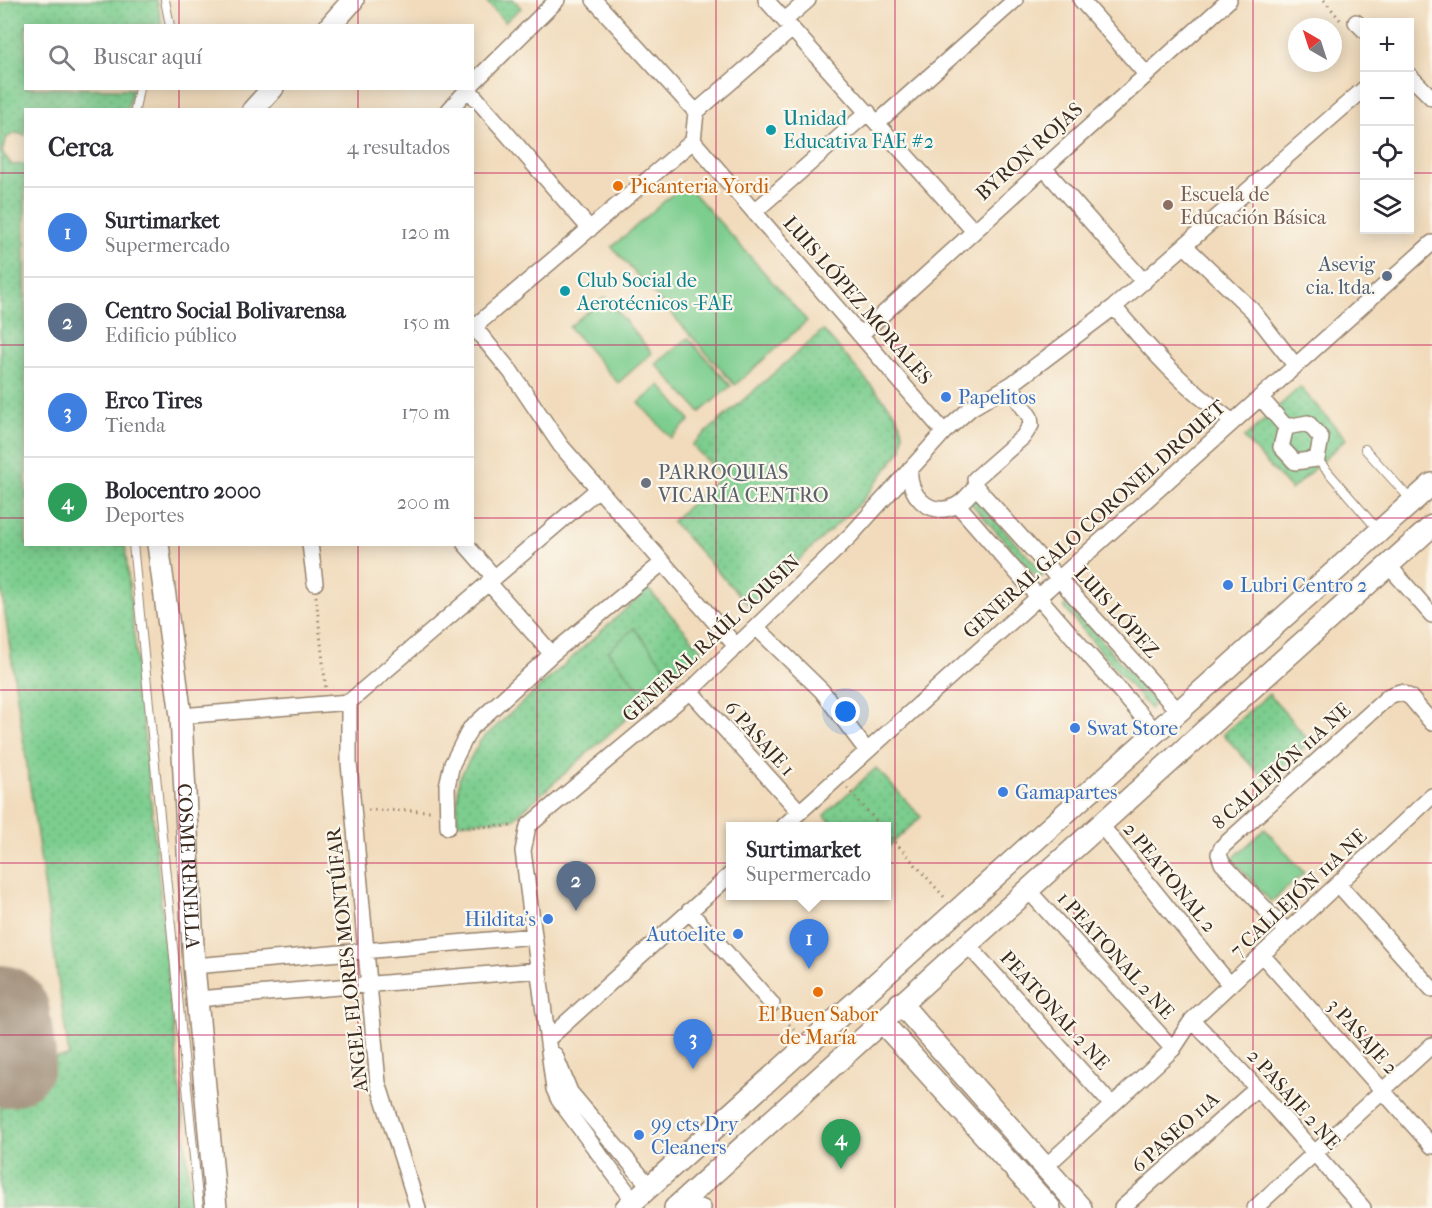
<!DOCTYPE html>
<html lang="es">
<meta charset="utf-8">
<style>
:root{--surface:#fff;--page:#f7f7f7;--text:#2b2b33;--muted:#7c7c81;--line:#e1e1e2;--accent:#111827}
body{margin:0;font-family:"IM FELL French Canon",serif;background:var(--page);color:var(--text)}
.controls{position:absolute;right:18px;top:18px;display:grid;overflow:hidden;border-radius:0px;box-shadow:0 3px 15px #0003}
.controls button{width:54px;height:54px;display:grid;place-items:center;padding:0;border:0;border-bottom:2px solid var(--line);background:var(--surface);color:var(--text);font:30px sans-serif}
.compass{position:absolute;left:1288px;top:18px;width:54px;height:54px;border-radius:50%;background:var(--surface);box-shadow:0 3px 15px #0003;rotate:321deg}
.you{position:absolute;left:846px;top:712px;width:21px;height:21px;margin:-15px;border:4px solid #fff;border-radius:50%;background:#1a73e8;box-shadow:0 0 0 9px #1a73e833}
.badge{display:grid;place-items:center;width:39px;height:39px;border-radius:50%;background:var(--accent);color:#fff;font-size:20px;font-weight:700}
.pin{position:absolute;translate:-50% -50px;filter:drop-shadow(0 2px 3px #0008)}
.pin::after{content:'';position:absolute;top:32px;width:21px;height:18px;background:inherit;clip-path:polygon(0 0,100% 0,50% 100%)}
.popup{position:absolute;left:726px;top:822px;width:165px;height:78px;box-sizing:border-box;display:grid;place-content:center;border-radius:0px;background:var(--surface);filter:drop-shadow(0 2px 4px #0005);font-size:20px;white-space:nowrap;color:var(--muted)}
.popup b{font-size:22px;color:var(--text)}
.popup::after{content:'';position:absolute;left:50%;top:100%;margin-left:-12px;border:12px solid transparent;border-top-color:var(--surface)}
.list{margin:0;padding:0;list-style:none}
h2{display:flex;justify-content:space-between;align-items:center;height:78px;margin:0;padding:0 24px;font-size:26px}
h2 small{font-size:20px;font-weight:400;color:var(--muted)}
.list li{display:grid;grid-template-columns:39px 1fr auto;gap:18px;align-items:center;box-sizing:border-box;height:90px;padding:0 24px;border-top:2px solid var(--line)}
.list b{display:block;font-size:22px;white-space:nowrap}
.list p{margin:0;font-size:20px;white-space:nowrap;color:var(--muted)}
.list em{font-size:20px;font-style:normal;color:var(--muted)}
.icon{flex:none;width:33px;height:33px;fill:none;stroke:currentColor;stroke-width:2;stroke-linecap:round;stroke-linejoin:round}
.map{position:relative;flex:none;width:1432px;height:1208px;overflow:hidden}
.search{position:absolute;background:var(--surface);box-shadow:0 3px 15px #0003;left:24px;top:24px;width:450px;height:66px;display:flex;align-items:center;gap:15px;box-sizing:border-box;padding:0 21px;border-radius:0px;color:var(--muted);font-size:22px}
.panel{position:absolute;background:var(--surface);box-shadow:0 3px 15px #0003;left:24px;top:108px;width:450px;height:438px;border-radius:0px}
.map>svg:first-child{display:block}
</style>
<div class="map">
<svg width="1432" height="1208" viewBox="0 0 1432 1208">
<defs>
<pattern id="grass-dots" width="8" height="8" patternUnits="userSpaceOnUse" patternTransform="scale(1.5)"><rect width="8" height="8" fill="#7ccd8e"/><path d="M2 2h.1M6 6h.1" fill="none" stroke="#6cb07a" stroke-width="1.8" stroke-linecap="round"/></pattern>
</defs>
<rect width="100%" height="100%" fill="#fbf7ec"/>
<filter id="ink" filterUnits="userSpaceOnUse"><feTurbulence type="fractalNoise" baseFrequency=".0167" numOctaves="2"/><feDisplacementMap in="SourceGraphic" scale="12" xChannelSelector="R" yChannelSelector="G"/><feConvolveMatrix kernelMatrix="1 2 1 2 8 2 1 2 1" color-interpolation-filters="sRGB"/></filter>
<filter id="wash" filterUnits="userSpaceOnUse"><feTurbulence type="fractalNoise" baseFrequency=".008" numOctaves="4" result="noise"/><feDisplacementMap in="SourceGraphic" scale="24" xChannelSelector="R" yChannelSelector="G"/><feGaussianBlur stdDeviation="1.35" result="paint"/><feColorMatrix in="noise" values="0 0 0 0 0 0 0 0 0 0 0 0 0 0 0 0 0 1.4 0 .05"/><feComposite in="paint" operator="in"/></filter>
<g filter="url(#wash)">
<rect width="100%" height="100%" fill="#f1dbbc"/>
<path fill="url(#grass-dots)" stroke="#5c7c56" stroke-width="1.5" d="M11,0h146l5,25 -136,1v62l107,1 -6,20 -101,1 -1,25 -9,-2 -9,4 -5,15 10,13 13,-1 1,380 99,1 67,663h-192v-143l69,-9 -69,-477v-575z
M485,0h29l7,8 -16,14z
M823,330l73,84 7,18 -1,17 -40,52 -113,105 -77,-85 50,-45 -30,-31z
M1300,387l46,52 -55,51 -47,-52z
M972,496l71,76 -1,5 -6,-1 -68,-76z
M648,589l55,62 -190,168 -57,4 3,-44 21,-38z
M1068,601l87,102 -5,6 -84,-99 -2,-4z
M1269,694l41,48 -45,39 -42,-47z
M876,768l45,49 -34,31v-22h-53l-10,-11z"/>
<path fill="#7ccd8e" stroke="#5c7c56" stroke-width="1.5" d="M685,183l122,138 -72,64 -123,-138z
M605,297l47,56 -34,30 -49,-56z
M688,338l43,48 -31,26 -44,-48z
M660,385l30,35 -19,18 -32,-35z
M634,628l33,41 -26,22 -33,-40z
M1265,829l39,44 -33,29 -39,-43z"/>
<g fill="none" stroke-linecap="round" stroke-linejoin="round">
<path stroke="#96826d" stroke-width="100" d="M0,1015l6,42"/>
</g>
</g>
<g filter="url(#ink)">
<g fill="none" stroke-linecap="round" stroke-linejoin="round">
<g stroke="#96826d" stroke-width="10">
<path id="lane" d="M165,0l5,26
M135,110l4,-22
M1365,449l47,52
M1317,459l61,71
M133,544l66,664"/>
</g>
<g stroke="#96826d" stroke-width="18">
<path id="street" d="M594,0l102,112 -3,29 251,291
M766,0l207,230
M1081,0l65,74
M785,20l23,-20
M1356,22l8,8
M1410,76l22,22
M472,84l85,-84
M468,89l122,140
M449,110l20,-22
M696,112l95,-82
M877,123l138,-123
M693,141l-219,186 37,45 50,74 175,200
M1043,167l101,115
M754,212l114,-100
M1185,246l67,64 43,55
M1114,307c40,47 69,79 119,115
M860,335l369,-335
M1260,397l26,30
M1308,423l13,15 -4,21 -22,3 -14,-15 5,-20z
M910,469c-3,25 19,49 45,37 8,-3 15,-13 21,-19l-1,-8 48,-42 8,-12 -1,-8 -11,-16 -7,-17
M976,487l203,225
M958,505l198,227
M310,544l5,39
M465,544l29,33
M1388,565l44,50
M488,582l64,72
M756,627l66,64 45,60
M690,691l110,121
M349,702v61l29,320 40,125
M181,716l168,-14 248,-212
M1100,824l130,161
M784,826l648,-583
M448,827l-1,-41 5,-22 18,-35 82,-75 109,-90
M1338,884l94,105
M1027,889l146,160
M689,911l83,93
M1287,932l-65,-69 -3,-9 3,-7 167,-151 11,-4 10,5 22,26
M966,943l146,162
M1262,955l170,191
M194,966l340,-30
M197,999l342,-29
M1192,1020l65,68 106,120
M549,1038l182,-164
M555,1055l15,37 80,95
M1045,1167l128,-118 19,-29 240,-224
M634,1201l-75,-101 -5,-11 -31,-238 5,-25 162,-135 161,-156 93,-103 27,-24 41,-24 102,-77 250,-218
M681,1202l22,6
M1122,1208l135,-120
M1255,1208l177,-163"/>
</g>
<g stroke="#96826d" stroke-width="24">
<g id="secondary">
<path d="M330,26l23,-26"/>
<path d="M253,110l20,-22"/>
<path id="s1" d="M158,544l23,172 13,250 22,242"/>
<path d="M900,1003l181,205"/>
<path d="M881,1021l169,187"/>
<path d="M626,1208l806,-724"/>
<path d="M675,1208l757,-682"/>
</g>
</g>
<path stroke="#96826d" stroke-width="3" stroke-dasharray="1.5 4.5" stroke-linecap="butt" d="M1324,0l18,22
M316,596l10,94
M847,788l34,38
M368,810l65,1
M461,827l53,-1
M887,833l59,66
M781,1015l15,17"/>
<use href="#lane" stroke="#fff" stroke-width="8"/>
<use href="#street" stroke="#fff" stroke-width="15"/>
<use href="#secondary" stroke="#fff" stroke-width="21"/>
</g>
</g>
<path fill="none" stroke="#c2185b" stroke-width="1.5" stroke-opacity="0.55" d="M179,0v26M358,0v26M537,0v1208M716,0v1208M895,0v1208M1074,0v1208M1253,0v1208M179,88v22M358,88v22M0,173h26M472,173h892M1410,173h22M0,345h26M472,345h960M0,518h26M472,518h960M179,544v664M358,544v664M0,690h1432M0,863h1432M0,1035h1432"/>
<g fill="#0f9aa8" stroke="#fbf7ec" stroke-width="2">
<circle cx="771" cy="130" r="6"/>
<circle cx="565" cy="291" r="6"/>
</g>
<g fill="#e8710a" stroke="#fbf7ec" stroke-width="2">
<circle cx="618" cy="186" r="6"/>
<circle cx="818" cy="992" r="6"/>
</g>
<circle fill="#8d6e63" stroke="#fbf7ec" stroke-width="2" cx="1168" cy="205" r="6"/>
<circle fill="#5c6f8a" stroke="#fbf7ec" stroke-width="2" cx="1387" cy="276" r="6"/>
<g fill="#3f7fe0" stroke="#fbf7ec" stroke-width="2">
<circle cx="946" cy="397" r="6"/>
<circle cx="1228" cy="585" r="6"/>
<circle cx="1075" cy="728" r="6"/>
<circle cx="1003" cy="792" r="6"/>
<circle cx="548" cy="919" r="6"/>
<circle cx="738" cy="934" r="6"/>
<circle cx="639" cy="1135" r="6"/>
</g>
<circle fill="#6b7280" stroke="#fbf7ec" stroke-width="2" cx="646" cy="483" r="6"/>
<g text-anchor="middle" stroke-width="4.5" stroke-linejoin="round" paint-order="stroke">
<g font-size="20" fill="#0d838f" stroke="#fbf7ec" text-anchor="start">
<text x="783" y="125">Unidad<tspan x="783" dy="23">Educativa FAE #2</tspan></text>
<text x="577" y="287">Club Social de<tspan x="577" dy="23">Aerotécnicos -FAE</tspan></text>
</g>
<g font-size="20" fill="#3b2a1e" stroke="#fbf7ec">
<text transform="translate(1029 151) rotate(-42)" y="7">BYRON ROJAS</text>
<text transform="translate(858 300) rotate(49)" y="7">LUIS LÓPEZ MORALES</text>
<text transform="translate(1094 519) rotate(-42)" y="7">GENERAL GALO CORONEL DROUET</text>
<text transform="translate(1117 612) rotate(48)" y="7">LUIS LÓPEZ</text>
<text transform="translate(711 638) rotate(-43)" y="7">GENERAL RAÚL COUSIN</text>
<text transform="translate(760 738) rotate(48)" y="7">6 PASAJE 1</text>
<text transform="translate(1281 766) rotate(-42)" y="7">8 CALLEJÓN 11A NE</text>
<text dy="7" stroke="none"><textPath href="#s1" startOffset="324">COSME RENELLA</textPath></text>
<text transform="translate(1170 877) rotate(51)" y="7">2 PEATONAL 2</text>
<text transform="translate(1298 893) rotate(-43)" y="7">7 CALLEJÓN 11A NE</text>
<text transform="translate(1116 955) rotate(48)" y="7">1 PEATONAL 2 NE</text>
<text transform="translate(347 960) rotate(-96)" y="7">ANGEL FLORES MONTÚFAR</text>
<text transform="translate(1055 1010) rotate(48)" y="7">PEATONAL 2 NE</text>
<text transform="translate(1363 1036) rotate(48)" y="7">3 PASAJE 2</text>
<text transform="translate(1294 1099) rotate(48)" y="7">2 PASAJE 2 NE</text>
<text transform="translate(1175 1132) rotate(-42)" y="7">6 PASEO 11A</text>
</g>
<g font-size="20" fill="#c56008" stroke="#fbf7ec" text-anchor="start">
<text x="630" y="193">Picanteria Yordi</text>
<text x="818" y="1021" text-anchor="middle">El Buen Sabor<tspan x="818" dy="23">de María</tspan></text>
</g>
<g font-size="20" fill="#785e54" stroke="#fbf7ec" text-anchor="start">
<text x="1180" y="201">Escuela de<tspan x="1180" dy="23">Educación Básica</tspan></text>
</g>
<g font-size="20" fill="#4e5e75" stroke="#fbf7ec" text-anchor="end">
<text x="1375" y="271">Asevig<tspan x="1375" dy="23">cia. ltda.</tspan></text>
</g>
<g font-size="20" fill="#366cbe" stroke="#fbf7ec" text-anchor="start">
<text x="958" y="404">Papelitos</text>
<text x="1240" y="592">Lubri Centro 2</text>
<text x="1087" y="735">Swat Store</text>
<text x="1015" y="799">Gamapartes</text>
<text x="536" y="926" text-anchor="end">Hildita's</text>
<text x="726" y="941" text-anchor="end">Autoelite</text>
<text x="651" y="1131">99 cts Dry<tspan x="651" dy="23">Cleaners</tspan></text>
</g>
<g font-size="20" fill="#5b616d" stroke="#fbf7ec" text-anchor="start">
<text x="658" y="479">PARROQUIAS<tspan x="658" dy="23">VICARÍA CENTRO</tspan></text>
</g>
</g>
</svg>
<div class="controls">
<button>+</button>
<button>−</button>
<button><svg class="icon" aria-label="locate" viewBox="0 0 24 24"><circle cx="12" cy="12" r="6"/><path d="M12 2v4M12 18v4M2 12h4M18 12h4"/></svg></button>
<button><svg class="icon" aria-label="layers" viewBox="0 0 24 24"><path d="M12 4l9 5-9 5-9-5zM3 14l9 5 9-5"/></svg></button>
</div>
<svg class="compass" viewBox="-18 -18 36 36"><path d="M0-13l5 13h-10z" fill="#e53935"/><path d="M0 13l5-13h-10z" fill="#7c7c81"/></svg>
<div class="you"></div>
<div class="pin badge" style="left:809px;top:969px;background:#3f7fe0">1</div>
<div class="popup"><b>Surtimarket</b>Supermercado</div>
<div class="pin badge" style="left:576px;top:911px;background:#5c6f8a">2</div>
<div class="pin badge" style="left:693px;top:1069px;background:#3f7fe0">3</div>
<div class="pin badge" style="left:841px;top:1169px;background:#2e9e5b">4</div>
<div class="search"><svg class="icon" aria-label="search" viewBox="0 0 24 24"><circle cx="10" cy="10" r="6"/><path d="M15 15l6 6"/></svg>Buscar aquí</div>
<section class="panel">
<h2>Cerca<small>4 resultados</small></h2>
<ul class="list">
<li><span class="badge" style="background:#3f7fe0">1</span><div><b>Surtimarket</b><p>Supermercado</p></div><em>120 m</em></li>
<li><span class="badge" style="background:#5c6f8a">2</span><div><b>Centro Social Bolivarensa</b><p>Edificio público</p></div><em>150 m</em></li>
<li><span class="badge" style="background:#3f7fe0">3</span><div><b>Erco Tires</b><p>Tienda</p></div><em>170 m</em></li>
<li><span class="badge" style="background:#2e9e5b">4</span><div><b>Bolocentro 2000</b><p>Deportes</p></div><em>200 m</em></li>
</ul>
</section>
</div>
